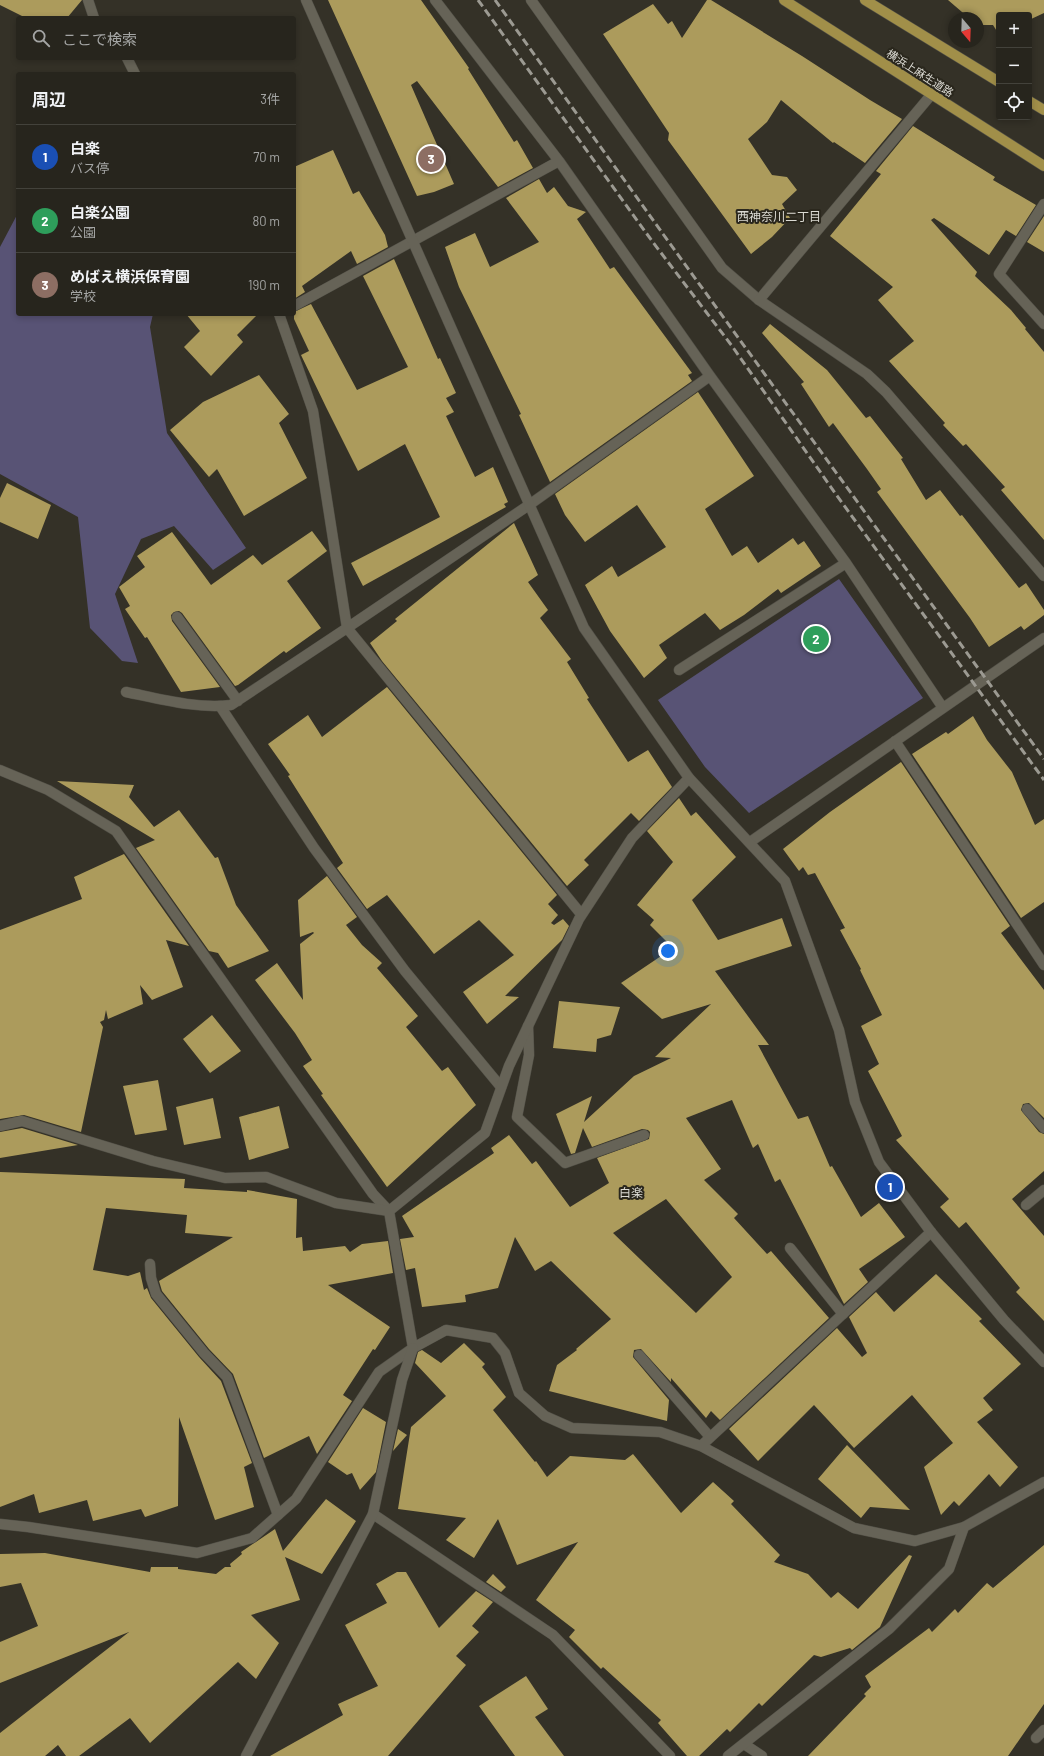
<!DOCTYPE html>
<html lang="ja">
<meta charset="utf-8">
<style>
:root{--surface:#27251d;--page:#33312a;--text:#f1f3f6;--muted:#a4a5a4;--line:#43423b;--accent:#b8abf7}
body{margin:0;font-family:Barlow,"Noto Sans JP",sans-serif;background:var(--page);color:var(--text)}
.controls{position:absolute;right:12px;top:12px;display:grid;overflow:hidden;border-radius:4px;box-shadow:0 2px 6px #0003}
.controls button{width:36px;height:36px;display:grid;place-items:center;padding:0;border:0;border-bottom:1px solid var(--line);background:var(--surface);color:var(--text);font:20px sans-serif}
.compass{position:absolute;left:948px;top:12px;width:36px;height:36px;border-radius:50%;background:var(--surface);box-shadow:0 2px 6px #0003;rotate:161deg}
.you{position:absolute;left:668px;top:951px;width:14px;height:14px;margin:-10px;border:3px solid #fff;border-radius:50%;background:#1a73e8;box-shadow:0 0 0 6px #1a73e833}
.badge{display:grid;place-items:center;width:26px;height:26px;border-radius:50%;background:var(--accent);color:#fff;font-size:13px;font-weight:700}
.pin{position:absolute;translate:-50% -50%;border:2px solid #fff;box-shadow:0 1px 4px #0006}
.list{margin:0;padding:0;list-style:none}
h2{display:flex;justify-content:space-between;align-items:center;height:52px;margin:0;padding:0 16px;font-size:17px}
h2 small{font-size:13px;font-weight:400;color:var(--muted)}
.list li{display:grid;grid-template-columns:26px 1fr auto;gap:12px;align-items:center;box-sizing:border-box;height:64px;padding:0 16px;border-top:1px solid var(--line)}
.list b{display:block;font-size:15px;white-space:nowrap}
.list p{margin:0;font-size:13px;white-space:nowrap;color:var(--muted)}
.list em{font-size:13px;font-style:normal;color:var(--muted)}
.icon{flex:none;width:22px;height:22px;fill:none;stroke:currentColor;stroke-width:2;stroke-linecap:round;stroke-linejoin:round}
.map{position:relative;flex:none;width:1044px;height:1756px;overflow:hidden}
.search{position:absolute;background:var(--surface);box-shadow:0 2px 6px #0003;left:16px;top:16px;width:280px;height:44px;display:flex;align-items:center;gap:10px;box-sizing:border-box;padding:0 14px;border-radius:4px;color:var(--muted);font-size:15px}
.panel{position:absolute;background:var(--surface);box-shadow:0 2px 6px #0003;left:16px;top:72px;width:280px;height:244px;border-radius:4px}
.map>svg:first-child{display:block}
</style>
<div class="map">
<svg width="1044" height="1756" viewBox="0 0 1044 1756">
<rect width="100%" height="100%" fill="#343127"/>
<path fill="#585375" d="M18,213v101h135l-3,13 17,106 79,115 -33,22 -39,-44 -33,13 -26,55 23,69 -16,-2 -32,-33 -12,-111 -78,-43v-227z
M839,579l84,119 -174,115 -44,-46 -47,-67z"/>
<path fill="#ac9b5c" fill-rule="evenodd" d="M0,0h82l-15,18h-41l-26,-13z
M328,0h93l48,68 -1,1 46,73 3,-2 16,28 -35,19 -81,-106 -6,4 43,99 -20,8 -17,4z
M707,0h4l91,56 68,44 32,19 -37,44 -31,-21 -1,1 -52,-43 -14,22 -19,17 24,36 15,2 10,13 -15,14 8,14 -18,19 -21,17 -83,-114 1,-7 -66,-99 50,-30 15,20 4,-3 10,17z
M948,0h96v13l-15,7v-5h-30l-1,18 -5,-8h-15v-7h-9z
M913,126l82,51 -2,3 43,25 -20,31 -10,-6 -17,25 -55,-37 -3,2 46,52 -2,4 36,34 15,18 -1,1 19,23v188l-43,-50 4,-3 -39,-43 -3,2 -20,-21 2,-2 -56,-62 25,-20 -36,-41 15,-13 -63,-51 51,-62 -5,-3z
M333,150l20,44 6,-3 26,44 3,12 -31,17 -6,-13 -49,35 3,6 -11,7v-132z
M539,179l8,14 7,-6 14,19 18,6 -9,7 33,50 4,-2 78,106 -4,2 4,6 -142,101 -31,-67 2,-1 -62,-127 -14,-40 30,-14 15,34 49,-25 -33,-44z
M1044,216v36l-17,-10z
M394,259l44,100 2,-1 16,35 -10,5 8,14 -8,4 29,61 18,-10 15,35 -4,2 2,3 -143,79 -12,-23 89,-46 -35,-73 -47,27 -32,-64 -25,-52 8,-4 -15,-32v-7l17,-8 46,86 51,-23 -45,-91z
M186,314h72l-21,21 6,7 -32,34 -27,-29 16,-16z
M770,324l57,46 39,48 4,-2 33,42 -2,1 25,41 14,-10 20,26 2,-1 57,73 7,-5 18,27v5l-20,15 -3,-4 -32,21 -19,-29 -93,-126 4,-3 -14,-20 -34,-46 -4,4 -28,-43 3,-2 -42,-49z
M259,375l30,39 -10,9 28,55 -63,38 -27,-47 -8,8 -39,-47 33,-28z
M698,392l56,84 -49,33 27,47 15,-10 11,17 35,-25 5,7 6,-4 17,25 -40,27 -3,-4 -34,26 -24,15 -15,-17 -46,32 8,13 -23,20 -34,-47 -25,-46 27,-19 6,11 48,-30 -29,-42 -52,37 -20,-27 -10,-21z
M7,483l44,22 -13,34 -38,-17v-24z
M514,523l24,52 -10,7 20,28 -8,8 31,41 -4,3 22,36 -2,1 41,63 20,-12 24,37 -33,34 -8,-8 -47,47 5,5 -22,21 -185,-225 -12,-18 27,-22 -2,-2z
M312,531l15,20 -40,30 34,47 -35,25 -2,-2 -46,34 -3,1 -53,-73 -3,-2 -5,1 -3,3 1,6 48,66 -39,5 -34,-55 -2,1 -20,-29 5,-3 -11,-19 26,-20 -8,-11 35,-24 39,53 42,-30 9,10z
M387,687l170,208 -9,9 10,11 -7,8 3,2 9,-6 6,7 -7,14 -57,56 14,1 -32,27 -24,-32 51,-37 -35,-35 -45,34 -47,-59 -20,14 -30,-41 6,-5 -55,-87 2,-1 -22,-31 40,-29 14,22z
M973,716l14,24 25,32 23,53 9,-6v83l-23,16 -109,-164 34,-22 2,2z
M901,762l109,164 -9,7 43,57v128l-15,-15 -6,1 -2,6 18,22 5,2v37l-32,28 32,37v85l-28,-29 4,-4 -54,-66 -7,6 -19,-21 9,-8 -53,-59 6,-4 -34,-65 11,-7 -18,-38 21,-11 -22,-45 1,-1 -21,-39 5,-2 -30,-55 -7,2 -5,-8 -4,4 -16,-22 47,-37z
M57,781l77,4 -5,12 25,30 25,-17 36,48 3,-1 18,48 33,46 -41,17 -10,-15 -9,-2 -73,-103 19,-8z
M679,798l12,18 5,-4 40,45 -44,43 26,40 64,-22 10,28 -77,25 54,74h-11l40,74 10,-3 22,51 2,-1 29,51 18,-14 26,34 -46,32 9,13 -24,22 -64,-125 -5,3 -17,-38 -5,4 -21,-48 -46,18 35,51 -17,11 34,34 -4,4 33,36 4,-3 58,67 -109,102 -9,-9 -5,7 -35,-40v4l-30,-33 -7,1 -1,7 36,43 -2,21 -118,-30 8,-26 20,-15 -1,-1 35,-30 -60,-58 -16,10 -20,-34 -17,51 -33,7 1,7 -44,5 -7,-39 -9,2 -6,-31 14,-2 -12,-21 92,-63 -3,-5 18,-13 23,29 4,-3 34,46 39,-24 -12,-25 52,-19 1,-7 -2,-2 -6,-1 -50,18 -9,-19 -8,25 -4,1 -15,-40 36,-18 -8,26 50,-46 37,-18 -16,-1 56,-53 -49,15 -41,-36 52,-35 -23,-23 4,-5 -17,-15 36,-43 -26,-31zM666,1199l66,78 -36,36 -83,-80z
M124,854l65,92 -23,-6 17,47 -31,13 -12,-15 3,19 -35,15 -2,-9 -2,10 -4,2 3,5 -22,105 -57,-17 -24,4v-189l82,-31 -8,-22z
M327,876l30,41 -11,8 16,20 20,18 -5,5 41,48 -12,11 36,44 6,-4 28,38 -89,82 -66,-92 2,-1 -20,-28 9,-6 -17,-27 -40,-53 22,-17 26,37 -3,-56 14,-11 -1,-1 -13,5 -2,-37z
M559,1001l61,6 -9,28 -14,4 -1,13 -43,-4z
M212,1015l29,36 -31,22 -27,-34z
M158,1080l9,50 -32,5 -12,-49z
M213,1098l8,40 -37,7 -8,-38z
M279,1106l10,42 -40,12 -10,-43z
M22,1128l56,17 -78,13v-26z
M0,1172l185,7 -1,9 63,4v-2l50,9 -1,39 6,-1 1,14 42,-5 5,6 12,-8 26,-3 5,32 -65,12 62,42 -15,23 -2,-1 -30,46 9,6 -35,53 -8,-18 -45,22 -31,-84 -24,-25 -47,-58 -3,-10 74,-44 -48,-4 2,-18 -81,-7 -13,62 35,6 12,-4 4,18 3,-2 4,10 48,59 22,24 31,82 -8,4 10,40 -39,13 -36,-103 -1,89 -33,11 -4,-8 -48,12 -6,-21 -48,13 -5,-19 -34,13z
M936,1274l46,45 -3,2 42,43 -38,34 10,12 -16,12 41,45 -18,20 -11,-13 -30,32 -5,-5 -13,14 -17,-48 29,-24 -41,-48 -58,53 -40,-43 -56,56 -29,-32 108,-101 25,29 5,-4 -18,-36 27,-25 18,20z
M464,1343l21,21 -3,3 24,30 -13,13 42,52 1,-1 11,16 23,-21 55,4 8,-6 48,59 32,-31 21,19 -3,3 49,51 -6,7 34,12 23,24 7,-6 20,17 51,-54 3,1 -32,71 -28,23 -2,-2 -29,9 -7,-2 -52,51 -3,-3 -29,29 -3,-3 -28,27h-12l-29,-33 3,-3 -58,-53 -2,2 -32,-32 6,-7 -39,-30 42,-58 -61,23 -19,-46 -24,39 -28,-18 20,-22 -68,-9 13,-82 35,-31 -31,-33 3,-11 4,-2 19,13z
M363,1408l23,14 -10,50 -16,18 -8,-17 -5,2 -19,-13z
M398,1429l9,6 -14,16z
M847,1445l63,65 -40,-3 -9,11 -43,-39z
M326,1499l30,22 -34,53 -37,-17 15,43 -49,15 28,28 -23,36 -18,-17 -88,81 -20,-25 -51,38h-13l-8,-11 -13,11h-45v-23l129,-101 -129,51v-41l38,-16 -17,-43 -21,4v-33l45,-1 105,19 1,-5h27v2l38,5 9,-7h6l-1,-3 12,-10 -1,-2 34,-23 8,22z
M1044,1545v159l-36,52h-200l58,-60 -2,-2 7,-7 -6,-11 64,-48 3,4 23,-23 3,4 29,-30 6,5z
M397,1572h9l33,56 37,-37 17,11 -21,24 7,6 -23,24 10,9 -78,91h-118l73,-41 -5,-11 40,-18 -33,-61 42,-22 -11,-19z
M493,1574l13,13 -5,5 -15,-10z
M526,1676l22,33 -13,8 29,39h-49l-36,-50z"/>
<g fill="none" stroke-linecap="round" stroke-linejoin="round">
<g stroke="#514f46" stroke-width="11">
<path id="service" d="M531,0l191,268 37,32
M220,706l94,142 91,123 96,116
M0,770l48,20 68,41 257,363 16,17
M528,1026l1,29 -12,62 48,46 79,-28
M1027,1109l17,19
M1026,1205l18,-15
M790,1248l53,66
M150,1264l1,14 5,16 48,59 23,24 51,138
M639,1355l71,82
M1036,1738l8,-8"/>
</g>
<g stroke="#514f46" stroke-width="11">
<path id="minor" d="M88,0l6,18
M435,0l124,161 151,215 136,187 97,145
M127,58l8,16
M931,95l-172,205 108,74 19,18 158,184
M1044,204l-45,70 45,50
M294,306l265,-145
M279,314l34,97 34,217 234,286
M177,617l61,84
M679,670l167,-107
M126,692c34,7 70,17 105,13l116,-77 182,-123 181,-129
M895,741l149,224
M750,842l294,-204
M0,1126l22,-5 131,40 72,17 41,-1 70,26 53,8 96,-78 24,-67 70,-147 53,-81 57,-60
M389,1211l24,137
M701,1446l230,-214
M373,1514l180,121 117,121
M0,1524l28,3 169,26 55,-15 44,-39 83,-127 34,-24 33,-18 47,8 12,15 14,40 26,23 27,12 88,4 41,14 153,82 61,13 49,-14
M744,1744l18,12"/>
</g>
<g stroke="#514f46" stroke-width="11">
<path id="tertiary" d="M306,0l278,628 105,150 96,103 54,149 16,72 24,60 52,70 73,88 40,42
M246,1756l127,-242 29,-134 11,-32
M728,1756l161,-127 60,-60 15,-42 80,-45"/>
</g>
<g stroke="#514f46" stroke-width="11">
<path id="primary" d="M784,0l260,166
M865,0l134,82
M1029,101l15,9"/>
</g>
<use href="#service" stroke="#666357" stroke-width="10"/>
<use href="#minor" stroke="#666357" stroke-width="10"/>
<use href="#tertiary" stroke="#666357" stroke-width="10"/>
<use href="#primary" stroke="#a18f49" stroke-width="10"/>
<path stroke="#9c9a92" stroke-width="3" stroke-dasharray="8 4" stroke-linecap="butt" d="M478,0l174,241 80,105 103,147 209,287
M495,0l168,234 381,525"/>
</g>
<g text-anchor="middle" stroke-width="4" stroke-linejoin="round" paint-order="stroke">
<g font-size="11" fill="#dbdad3" stroke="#2a271d">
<text transform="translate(920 73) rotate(33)" y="4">横浜上麻生道路</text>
</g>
<g font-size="12" fill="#dbdad3" stroke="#2a271d">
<text x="779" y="221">西神奈川二丁目</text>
<text x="631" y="1197">白楽</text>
</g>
</g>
</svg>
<div class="controls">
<button>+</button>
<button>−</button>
<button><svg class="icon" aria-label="locate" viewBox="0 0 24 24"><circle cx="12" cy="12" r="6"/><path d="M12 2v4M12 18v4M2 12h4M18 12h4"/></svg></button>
</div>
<svg class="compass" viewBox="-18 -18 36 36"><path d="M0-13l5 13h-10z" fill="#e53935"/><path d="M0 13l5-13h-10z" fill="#a4a5a4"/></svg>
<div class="you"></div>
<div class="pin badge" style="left:890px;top:1187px;background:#1a4fb4">1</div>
<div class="pin badge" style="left:816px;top:639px;background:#2e9e5b">2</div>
<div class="pin badge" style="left:431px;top:159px;background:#8d6e63">3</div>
<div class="search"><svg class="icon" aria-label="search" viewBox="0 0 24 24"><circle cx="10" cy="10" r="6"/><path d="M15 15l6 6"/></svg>ここで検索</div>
<section class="panel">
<h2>周辺<small>3件</small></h2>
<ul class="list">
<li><span class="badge" style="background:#1a4fb4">1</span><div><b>白楽</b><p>バス停</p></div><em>70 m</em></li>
<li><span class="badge" style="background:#2e9e5b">2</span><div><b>白楽公園</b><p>公園</p></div><em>80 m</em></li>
<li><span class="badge" style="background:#8d6e63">3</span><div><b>めばえ横浜保育園</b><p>学校</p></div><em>190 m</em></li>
</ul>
</section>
</div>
